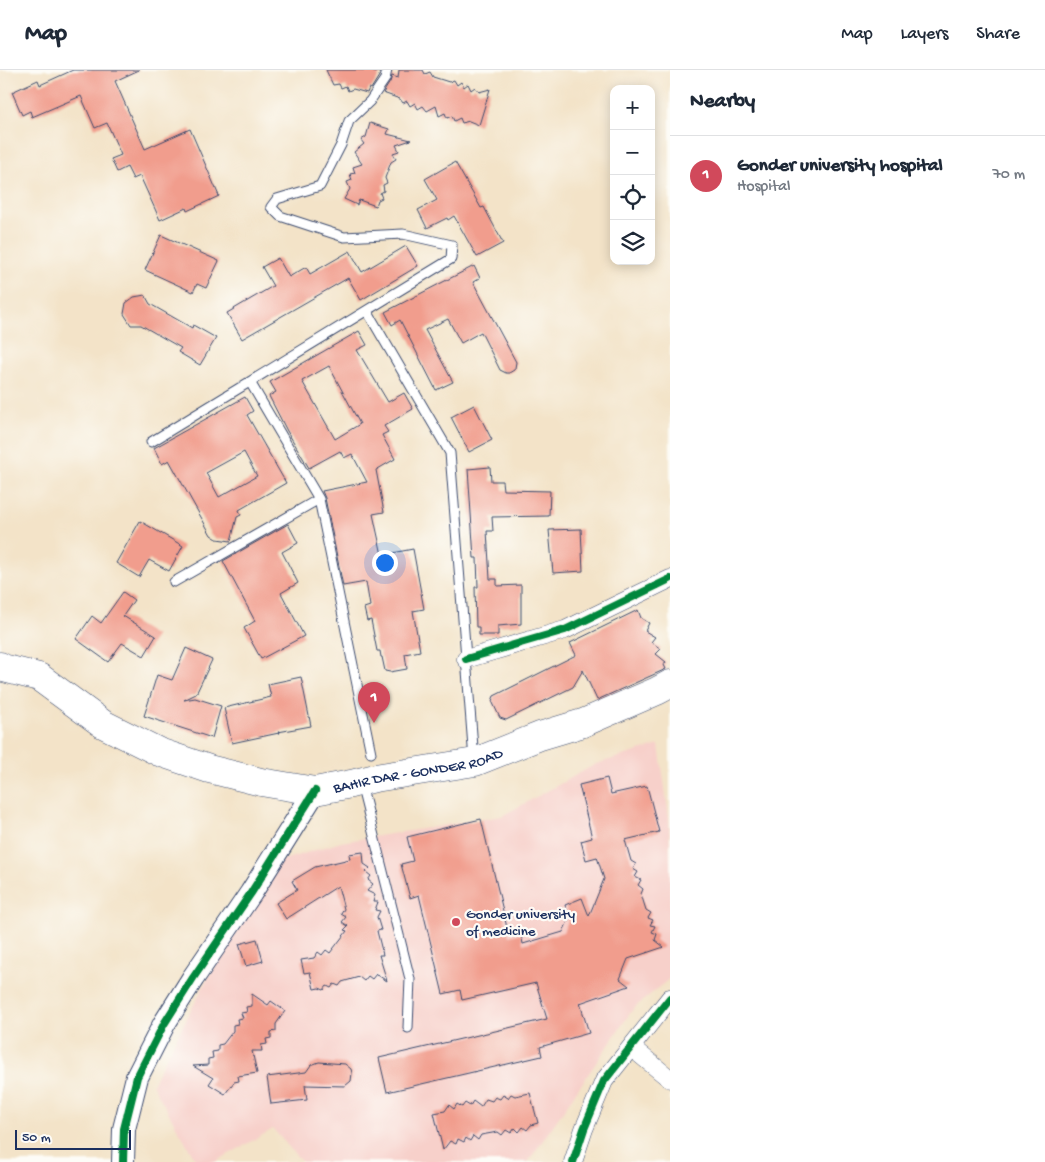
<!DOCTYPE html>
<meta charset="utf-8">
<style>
:root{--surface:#fff;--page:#f2f2f3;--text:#1f2937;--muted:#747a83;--line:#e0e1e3;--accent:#d1495b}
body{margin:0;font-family:"Gochi Hand",sans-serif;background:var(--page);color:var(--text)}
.controls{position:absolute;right:15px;top:15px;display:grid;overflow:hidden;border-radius:10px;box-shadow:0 2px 12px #0003}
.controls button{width:45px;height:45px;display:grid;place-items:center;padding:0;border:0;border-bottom:1px solid var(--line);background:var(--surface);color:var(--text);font:25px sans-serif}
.scale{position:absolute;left:15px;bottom:12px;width:116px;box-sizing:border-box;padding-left:5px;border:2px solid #1b2f5e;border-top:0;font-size:14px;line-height:18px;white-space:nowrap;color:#1b2f5e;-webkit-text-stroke:4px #fdfcf7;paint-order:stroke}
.you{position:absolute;left:384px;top:492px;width:18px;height:18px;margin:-12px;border:4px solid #fff;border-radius:50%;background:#1a73e8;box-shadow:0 0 0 8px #1a73e833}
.badge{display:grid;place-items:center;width:32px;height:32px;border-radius:50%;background:var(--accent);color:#fff;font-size:16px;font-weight:700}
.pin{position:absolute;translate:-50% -41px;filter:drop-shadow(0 1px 2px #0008)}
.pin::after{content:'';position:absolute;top:26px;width:18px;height:15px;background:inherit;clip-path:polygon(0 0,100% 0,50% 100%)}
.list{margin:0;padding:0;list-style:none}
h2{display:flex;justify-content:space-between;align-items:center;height:65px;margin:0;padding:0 20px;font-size:21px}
h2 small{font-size:16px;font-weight:400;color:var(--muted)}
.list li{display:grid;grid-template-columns:32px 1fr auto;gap:15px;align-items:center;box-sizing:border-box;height:80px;padding:0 20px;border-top:1px solid var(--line)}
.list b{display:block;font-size:19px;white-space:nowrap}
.list p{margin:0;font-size:16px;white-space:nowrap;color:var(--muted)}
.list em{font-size:16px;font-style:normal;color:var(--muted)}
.icon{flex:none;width:28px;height:28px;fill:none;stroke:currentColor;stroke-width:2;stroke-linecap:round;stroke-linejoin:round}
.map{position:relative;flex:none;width:670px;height:1092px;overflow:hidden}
header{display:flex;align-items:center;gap:30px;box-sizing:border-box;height:70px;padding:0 25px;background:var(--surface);border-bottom:1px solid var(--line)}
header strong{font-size:24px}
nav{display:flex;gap:28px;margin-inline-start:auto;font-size:18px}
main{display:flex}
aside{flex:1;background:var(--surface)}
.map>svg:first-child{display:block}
</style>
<header>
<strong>Map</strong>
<nav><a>Map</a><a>Layers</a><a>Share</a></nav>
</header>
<main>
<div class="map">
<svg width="670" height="1092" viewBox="0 0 670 1092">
<rect width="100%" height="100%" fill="#fdfcf7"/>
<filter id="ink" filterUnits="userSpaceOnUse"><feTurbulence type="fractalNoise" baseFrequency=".02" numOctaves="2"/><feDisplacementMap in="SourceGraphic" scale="10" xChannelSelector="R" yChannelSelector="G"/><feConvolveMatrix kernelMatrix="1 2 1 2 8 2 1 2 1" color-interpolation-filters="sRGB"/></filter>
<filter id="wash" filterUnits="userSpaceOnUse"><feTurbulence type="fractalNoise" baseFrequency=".0096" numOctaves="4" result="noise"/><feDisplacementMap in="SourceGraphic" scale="20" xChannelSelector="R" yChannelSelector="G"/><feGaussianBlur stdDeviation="1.12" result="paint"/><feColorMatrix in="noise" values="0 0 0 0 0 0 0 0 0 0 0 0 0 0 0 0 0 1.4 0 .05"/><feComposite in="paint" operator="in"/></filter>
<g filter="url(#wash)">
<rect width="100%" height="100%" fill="#f3e3c8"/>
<path fill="#f7d0ca" d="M659,675l10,73 1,48v112l-37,31 -105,153h-226l-29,-33 -58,33h-18l-45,-78 56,-106 72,-117 61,-19 161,-26 94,-52z"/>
<g id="blocks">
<path fill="#f19d8d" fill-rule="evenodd" d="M73,0h66l-24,11 30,68 45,-20 29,67 -32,15 -1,-3 -26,12 -20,-44 -7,3 -6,-12 -10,5 -6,-13 10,-4 -14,-32 -12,5 -14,-32 -49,21 -2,-6 -8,4 -10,-23 26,-12 2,5z
M326,0h45l9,3 -1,3 -8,13 -2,-1 -2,5 -14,-4 -5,2 -2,-5 -5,2 -2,-4 -6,1z
M399,0h24l2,4 5,-2 3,5 16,5 5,-2 3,5 4,-3 3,5 4,-3 3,6 4,-3 4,5 11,-3 -11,36 -10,-4 -7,2 -2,-5 -6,3 -2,-5 -5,2 -2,-5 -6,3 -3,-10 -9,5 -4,-5 -5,3 -3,-6 -5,3 -3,-5 -4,2 -3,-4 -17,-6 7,-11 2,-6 6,2z
M370,53l19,6 -2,5 24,6 -15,5 3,6 -6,2 3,6 -5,3 -6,16 2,5 -4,2 1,6 -4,2 2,5 -4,2 -2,6 -17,-6 -2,5 -13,-6 6,-10 -3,-7 5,-2 -2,-6 5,-1 -2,-6 9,-3 -8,-12 10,-8 -3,-4 5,-3z
M455,92l26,46 3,-1 19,36 -26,14 -23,-41 -6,4 -1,-2 -20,10 -9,-18 19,-10 -12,-21z
M161,165l58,26 -13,27 -9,-4 -4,8 -48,-22z
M406,176l12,20 -57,34 -13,-22 -106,61 -15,-26 46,-27 -11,-19 16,-9 11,19 17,-10 4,7 40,-23 12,21z
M474,196l6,12 -7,4 43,80 -1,6 -1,2 -5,3h-3l-6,-3 -19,-38 -20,11 -13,-24 -23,11 28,52 -17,8 -36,-70 -8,5 -7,-13z
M145,225l5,9 42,24 1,-3 23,13 -16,27 -22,-13 3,-4 -40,-23h-10l-7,-11 2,-11 8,-6z
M359,261l8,14 -10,5 31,52 16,-9 9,16 -29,17 4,6 -6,3 13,24 -19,11 8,42 -11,2 9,41 31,-6 11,60 -11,2 7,40 -15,3 2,15 -17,3 -5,-1 -3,-14h-1l-1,-6h-3l-6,-31 -4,1 -3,-13 6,-2 -4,-24 -23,4 -18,-88 -3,-7 45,-9 -15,-28 -8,4 -4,-7 -31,17 -22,-37 -18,-35 7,-4 -6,-10zM329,296l31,58 -25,15 -33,-58z
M245,327l8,14 -6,4 39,68 -47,27 2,5 -4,2 -6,24 -14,-2 -6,-4 -42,-75 -7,4 -8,-16zM244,382l13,24 -38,21 -13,-24z
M474,335l18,35 -23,12 -18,-35z
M490,397l1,14h11l1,9 47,1 -1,25 -57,1 1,14h-6l3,48h7v7l24,-1v39l-23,2v9h-19v-8h-3l-1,-40h3l-1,-29h-3l-6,-89z
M140,451l43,25 -14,25 -20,-11 -10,17 -23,-14z
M288,454l10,19 -16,9 16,31 -17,10 23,43 -43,23 -17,-31 11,-7 -32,-60z
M581,459l2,42 -30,2 -4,-43z
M123,522l11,8 -11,16 33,20 -12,20 -22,-13 -14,19 -32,-23 16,-23 9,7z
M638,540l3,8 8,5 -4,8 10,6 -4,5 10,7 -5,5 10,8 -2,3 2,4 -69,31 -14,-30 -10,17 -67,33 -6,-2 -8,-17 2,-5 82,-41 -6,-12z
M186,578l26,12 -16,34 -12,6 11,-2 26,8 -9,32 -68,-22 13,-41 15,5z
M301,607l10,49 -33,6 1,1 -47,10 -8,-35 47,-11 -3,-13z
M607,708l4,16 36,-8 12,46 -34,8 6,21 5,3 -3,5 5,3 -3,5 6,3 -3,5 5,4 -2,5 5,16 5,3 -3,5 5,2 -3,5 5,1 -3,6 5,2 -2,6 9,7 -36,12 -8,20 9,7 -49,17 9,30 -49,14 2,9 -155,36 -8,-34 168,-39 -11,-36 -74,17 -2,-10 -17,4 -24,-99 -9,3 -9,-34 12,-3 -6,-24 74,-18 28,117 12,-3 2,11 40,-12 6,-13 -4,-14 17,-7 7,18 15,-37 -7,-22 -11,3 -5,-19 11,-3 -13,-53z
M363,782l1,12 6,4 -4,4 5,4 -3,4 5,4 -6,7 8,4 -2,7h5l-3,8 5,1 -3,6 4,13 -4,1 6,24h-4l8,26 -11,-7 -4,5 -4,-3 -4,5 -5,-4 -17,5 -3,4 -5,-2 -3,4 -4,-2 -3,4 -5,-2 -5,1 -4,-17 -6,1 -3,-13 13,-2 4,-6 4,3 4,-5 4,3 17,-22 -3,-1 4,-4 -6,-4 4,-5 -5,-3 3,-5 -6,-23 -52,33 -10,-16 21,-13 -5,-9 23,-14 35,-8 -1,-5z
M257,869l6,22 -17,5 -7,-22z
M252,924l16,11 3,-4 14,10 -9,13v7l-5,1v6l-5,1 1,5 -6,1 1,6h-10l5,22 -19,3 1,5 -5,1 -9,12 -16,-10 4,-6 -20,-12 15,-1v-6l5,-1 -1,-6 6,-1v-6l5,-1 10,-13v-6l5,-1 -1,-5 6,-1 -2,-5 6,-1 -1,-5 6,-1z
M319,992l26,2 6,5 1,4 -1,8 -6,5 -40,-1 2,15 -36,4 -4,-27 39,-5 5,-7z
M530,1023l8,30 -7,2 -4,5 -4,-3 -4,5 -4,-4 -4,5 -5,-3 -4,5 -4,-3 -17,3 -3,5 -5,-4 -3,5 -4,-3 -2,4 -6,-3 -2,5 -6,-3 -7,9 -9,-37 11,-2 4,-6 5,4 3,-5 5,3 3,-4 5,3 3,-5 8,6 5,-8 6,2 3,-4 5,2 3,-4 5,3 3,-4 4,2z"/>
</g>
</g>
<g filter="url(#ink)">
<use href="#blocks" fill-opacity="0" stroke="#3b4a6e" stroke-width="1"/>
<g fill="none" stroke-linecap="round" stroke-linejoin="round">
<g stroke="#3b4a6e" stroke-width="11">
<path id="service" d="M367,241l83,142 24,307
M250,312l69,117 52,254
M151,372l300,-183 1,-14 -49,-11 -59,3 -64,-21 -9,-9 6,-8 43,-13 21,-41 8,-24 21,-20 15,-22 2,-9
M174,512l145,-83
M361,714l49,195 -2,49"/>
</g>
<g stroke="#3b4a6e" stroke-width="19">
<path id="minor" d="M466,589l99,-29 105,-51
M631,977l39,32
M573,1092l11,-33 20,-48 66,-83"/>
</g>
<g stroke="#3b4a6e" stroke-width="24">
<path id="tertiary" d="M123,1092l1,-33 13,-52 27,-53 29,-46 58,-85 64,-102"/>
</g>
<g stroke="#3b4a6e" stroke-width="29">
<g id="trunk">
<path id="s1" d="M0,596l3,2 36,9 64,47 56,28 50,17 52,13 54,9 36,-7 24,-6 100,-16 65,-26 43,-13 74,-32 13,-7"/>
</g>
</g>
<use href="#service" stroke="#fff" stroke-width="9"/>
<use href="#minor" stroke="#fff" stroke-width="18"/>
<use href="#tertiary" stroke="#fff" stroke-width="22"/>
<use href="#trunk" stroke="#fff" stroke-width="28"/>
<g stroke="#fdfcf7" stroke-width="11">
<path id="cycleway" d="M466,589l99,-29 105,-51
M123,1092l1,-33 13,-52 27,-53 29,-46 58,-85 64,-102
M573,1092l11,-33 20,-48 66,-83"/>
</g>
<use href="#cycleway" stroke="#00873e" stroke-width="8"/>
</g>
</g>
<circle fill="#d1495b" stroke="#fdfcf7" stroke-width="2" cx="456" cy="852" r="5"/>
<g text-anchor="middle" stroke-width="4.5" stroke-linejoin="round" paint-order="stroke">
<g font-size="15" fill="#1b2f5e" stroke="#fdfcf7">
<text dy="5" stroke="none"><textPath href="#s1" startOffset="449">BAHIR DAR - GONDER ROAD</textPath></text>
</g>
<g font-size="15" fill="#1b2f5e" stroke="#fdfcf7" text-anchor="start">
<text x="466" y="848">Gonder university<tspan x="466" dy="17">of medicine</tspan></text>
</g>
</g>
</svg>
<div class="controls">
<button>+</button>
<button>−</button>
<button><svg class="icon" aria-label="locate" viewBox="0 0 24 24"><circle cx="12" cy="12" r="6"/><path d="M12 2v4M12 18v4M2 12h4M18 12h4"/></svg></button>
<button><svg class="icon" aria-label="layers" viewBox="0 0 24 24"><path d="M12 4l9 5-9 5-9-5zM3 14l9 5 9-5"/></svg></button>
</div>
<div class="scale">50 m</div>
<div class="you"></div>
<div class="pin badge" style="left:374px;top:653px">1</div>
</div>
<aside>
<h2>Nearby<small></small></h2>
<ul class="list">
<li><span class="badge">1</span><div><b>Gonder university hospital</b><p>Hospital</p></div><em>70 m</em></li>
</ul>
</aside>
</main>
